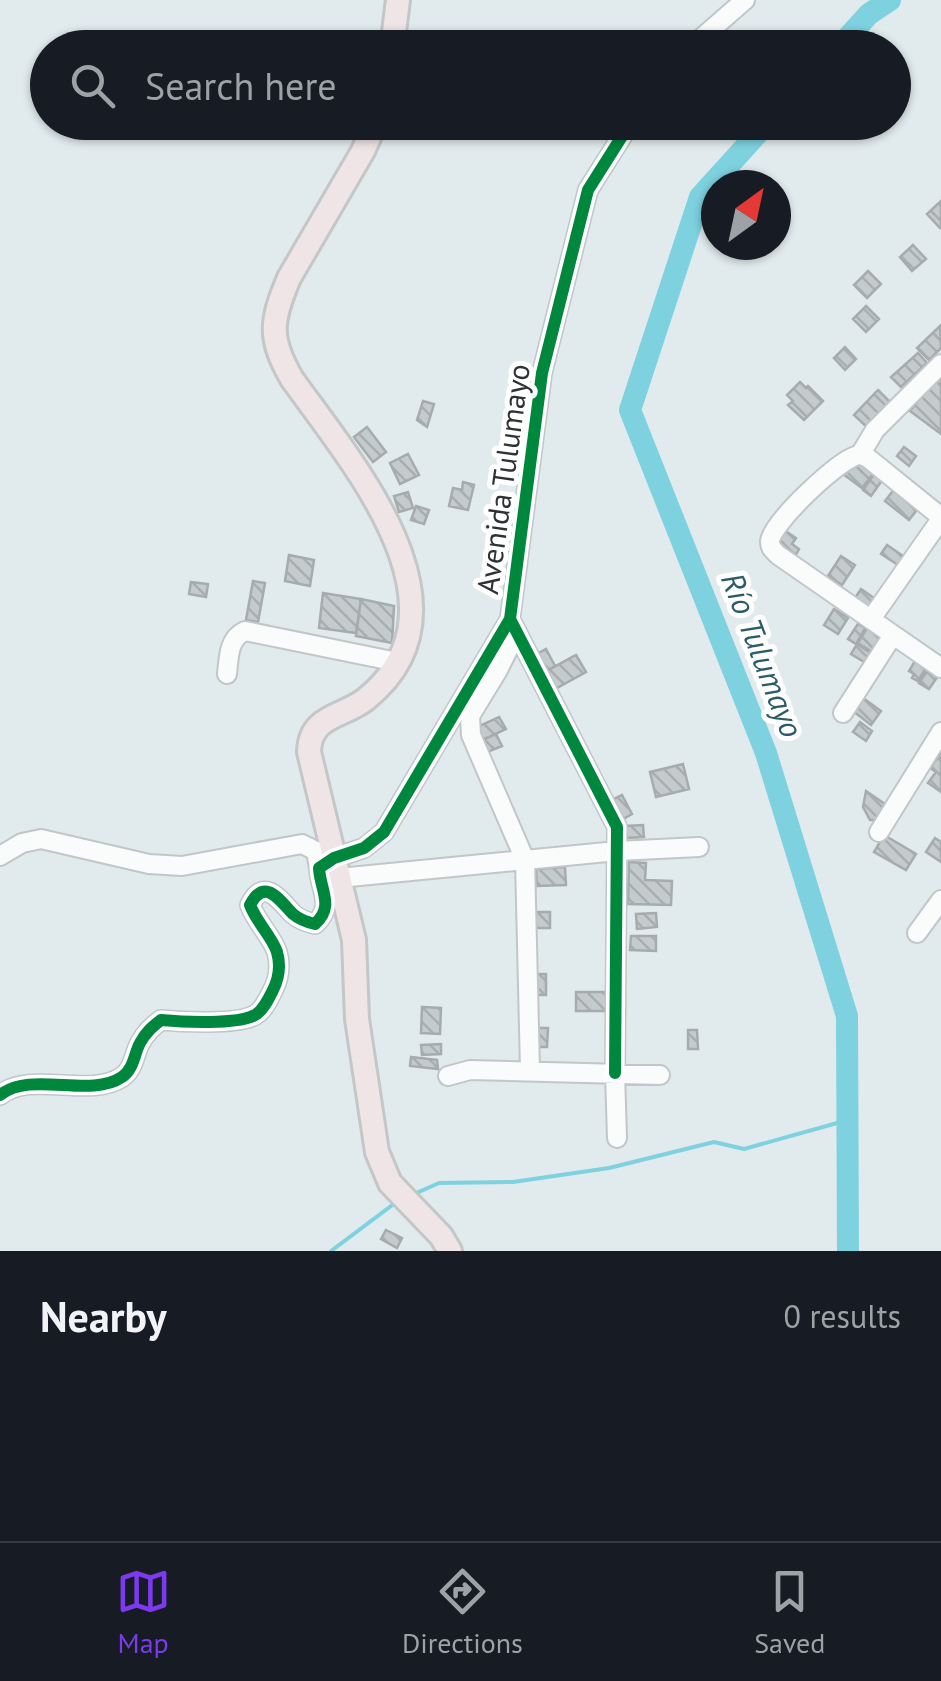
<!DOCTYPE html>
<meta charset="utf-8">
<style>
:root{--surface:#171b24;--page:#20242c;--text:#f1f3f6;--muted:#9ea1a6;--line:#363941;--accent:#7c3aed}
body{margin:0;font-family:"PT Sans",sans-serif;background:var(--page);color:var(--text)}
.compass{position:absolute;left:701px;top:170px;width:90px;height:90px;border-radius:50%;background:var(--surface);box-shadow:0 2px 8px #0004;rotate:33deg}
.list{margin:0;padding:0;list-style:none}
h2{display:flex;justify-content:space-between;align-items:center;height:130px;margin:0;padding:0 40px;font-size:42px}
h2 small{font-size:32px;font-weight:400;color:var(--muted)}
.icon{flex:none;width:55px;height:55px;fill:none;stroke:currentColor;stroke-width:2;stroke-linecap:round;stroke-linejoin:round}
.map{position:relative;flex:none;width:941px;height:1251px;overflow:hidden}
.search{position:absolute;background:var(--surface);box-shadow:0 2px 8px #0004;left:30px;right:30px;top:30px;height:110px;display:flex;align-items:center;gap:25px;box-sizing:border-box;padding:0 35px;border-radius:55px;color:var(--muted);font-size:38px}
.sheet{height:290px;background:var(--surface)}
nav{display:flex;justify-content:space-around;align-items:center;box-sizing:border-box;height:140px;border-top:2px solid var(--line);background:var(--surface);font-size:28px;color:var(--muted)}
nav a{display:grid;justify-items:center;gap:5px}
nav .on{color:var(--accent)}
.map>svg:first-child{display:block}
</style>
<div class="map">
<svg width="941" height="1251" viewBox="0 0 941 1251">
<defs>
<pattern id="building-back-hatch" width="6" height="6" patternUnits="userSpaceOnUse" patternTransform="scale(2.5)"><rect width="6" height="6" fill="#c4cbcd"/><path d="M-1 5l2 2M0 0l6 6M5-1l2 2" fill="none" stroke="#a9afb1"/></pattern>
</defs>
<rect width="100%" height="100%" fill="#e1eaec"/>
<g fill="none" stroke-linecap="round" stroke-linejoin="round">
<path stroke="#7ed2e0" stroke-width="4" d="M412,1195l27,-12 74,-1 96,-14 105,-26 30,7 104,-29
M331,1251l64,-48"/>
<path stroke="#7ed2e0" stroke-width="22" d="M838,48l31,-34 21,-14
M768,122l-68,75 -70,213 136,343 81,263 1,235"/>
</g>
<path fill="url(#building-back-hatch)" stroke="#a6acae" stroke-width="2.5" d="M941,201v27h-1l-13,-14z
M913,245l13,14 -14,12 -12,-14z
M868,271l13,13 -14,14 -13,-13z
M866,306l13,13 -13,13 -13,-13z
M940,326l1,22 -12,12 -12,-12z
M845,347l11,12 -11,11 -11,-12z
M918,353l9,10 -26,24 -10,-10z
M941,370v64l-31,-23z
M800,382l6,6 2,-2 15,15 -19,19 -16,-15 5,-4 -6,-6z
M878,390l15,15 -24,24 -15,-14z
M423,401l11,3 -7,23 -10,-7z
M367,427l19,25 -13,10 -19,-25z
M904,447l12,9 -7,10 -12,-10z
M408,454l11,21 -19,9 -10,-21z
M857,457l18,14 -13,17 -19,-14z
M875,473l8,6 -12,17 -8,-6z
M463,482l11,3 -6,25 -19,-4 4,-18 9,2z
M896,487l24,19 -11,14 -24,-19z
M408,492l5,16 -14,4 -5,-16z
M416,506l13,4 -5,14 -13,-4z
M784,530l12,8 -4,6 7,5 -5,9 -20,-13z
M887,545l22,15 -9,14 -6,-4 4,-5 -17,-11z
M289,555l25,5 -4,26 -25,-5z
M841,556l14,9 -13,20 -14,-9z
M253,581l12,2 -7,39 -12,-2z
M191,582l17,2 -2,13 -17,-3z
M861,589l16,11 -6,9 -16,-11z
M323,593l38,6 -5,34 -37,-5z
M361,599l33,7 -2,37 -36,-7z
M834,609l14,9 -10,16 -14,-9z
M858,624l7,4 -9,16 -8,-5z
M867,628l15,9 -10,15 -14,-9z
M857,644l15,10 -6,9 -15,-9z
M546,649l9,17 -10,6 -10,-17z
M576,655l10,17 -31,17 -10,-17z
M915,661l11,7 -8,13 -6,-3 2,-4 -5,-3z
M928,670l10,6 -9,13 -10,-6z
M863,698l18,13 -10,14 -18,-14z
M499,717l7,12 -23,11 -6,-13z
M860,722l12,9 -6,10 -13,-9z
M496,734l6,12 -17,7 -6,-12z
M941,753v39l-13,-9 8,-11 -6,-4z
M683,764l6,25 -33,8 -6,-25z
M866,791l22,15 -10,14h-8l-7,-13z
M622,795l10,19 -9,5 -11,-19z
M643,825l1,12 -17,1 -1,-12z
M884,835l32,19 -10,16 -32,-18z
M935,838l6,4v20l-15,-10z
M629,862l17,1 -1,17 27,1 -1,24 -43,-1z
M565,867l1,18 -29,1 -1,-17z
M532,912h18v16h-18z
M656,913l1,14 -20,2 -1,-15z
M631,936h25v15l-26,-1z
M533,974h13v21h-13z
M576,992h32l1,19h-33z
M422,1007l19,1 -1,26 -19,-1z
M534,1028h14l-1,19h-13z
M688,1030h9l1,19h-10z
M441,1044v10l-19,1 -1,-10z
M411,1057l26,3 1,9 -28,-3z
M386,1230l16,8 -5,10 -16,-9z"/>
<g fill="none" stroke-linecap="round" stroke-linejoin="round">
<g stroke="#c1c7c9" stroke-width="22">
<path id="minor" d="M690,48l55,-48
M860,455l15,-25 66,-66
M941,517l-73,-59c-3,-1 -5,-3 -8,-3 -16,-1 -91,70 -90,87 0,6 4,9 8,13l163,113
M871,619l70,-100
M517,632l-19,38 -28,46 1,19 54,125 5,210
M227,674c2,-17 1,-35 18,-43l152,31
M843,713l50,-78
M879,832l62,-100
M0,856l22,-13 19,-4 108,25 33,2 120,-22 14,7 3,17
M339,878l278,-27 82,-4
M917,933l24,-33
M448,1076l22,-6 190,5
M0,1095c32,-25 89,4 122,-18 12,-8 12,-23 18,-34 6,-11 12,-16 21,-23 20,2 77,5 94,-5 8,-4 14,-17 18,-25 6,-12 8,-24 4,-38 -5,-15 -20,-29 -27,-47 15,-29 30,-4 43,9 7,6 13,8 22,10 20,-18 5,-34 4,-56l15,-10 30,-10 20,-16 126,-213
M617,1138l-2,-65 2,-246 -107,-208 32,-246 46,-183 43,-68"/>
</g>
<g stroke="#c3c7c7" stroke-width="28">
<path id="major" d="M392,48l6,-48
M376,122l-13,29 -74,127c-18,43 -21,60 3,101 59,83 187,229 74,320 -24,19 -56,16 -57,53l45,188 3,79 20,133 13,31 51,53 9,15"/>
</g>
<use href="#minor" stroke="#fafcfc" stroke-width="18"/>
<use href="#major" stroke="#efe5e6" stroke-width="22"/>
<g stroke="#fff" stroke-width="19">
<path id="cycleway" d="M615,1073l2,-246 -107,-208 32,-246 46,-183 43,-68
M0,1095c32,-25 89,4 122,-18 12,-8 12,-23 18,-34 6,-11 12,-16 21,-23 20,2 77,5 94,-5 8,-4 14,-17 18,-25 6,-12 8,-24 4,-38 -5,-15 -20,-29 -27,-47 15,-29 30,-4 43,9 7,6 13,8 22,10 20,-18 5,-34 4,-56l15,-10 30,-10 20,-16 126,-213"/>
</g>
<use href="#cycleway" stroke="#00873e" stroke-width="12"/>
</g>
<g text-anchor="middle" stroke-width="10" stroke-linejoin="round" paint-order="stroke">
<g font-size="30" fill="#2d3334" stroke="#fff">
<text transform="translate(504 479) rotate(-82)" y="10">Avenida Tulumayo</text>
</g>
<g font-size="32" font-style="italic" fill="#2c5d66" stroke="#fff">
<text transform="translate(762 655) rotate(69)" y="11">Río Tulumayo</text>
</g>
</g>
</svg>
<svg class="compass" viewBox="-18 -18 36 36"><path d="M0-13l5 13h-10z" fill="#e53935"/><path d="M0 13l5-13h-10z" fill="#9ea1a6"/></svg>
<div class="search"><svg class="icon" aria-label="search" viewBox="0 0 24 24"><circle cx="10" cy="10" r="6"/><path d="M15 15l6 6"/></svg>Search here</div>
</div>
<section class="sheet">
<h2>Nearby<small>0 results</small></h2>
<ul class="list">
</ul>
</section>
<nav>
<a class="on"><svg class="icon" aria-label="map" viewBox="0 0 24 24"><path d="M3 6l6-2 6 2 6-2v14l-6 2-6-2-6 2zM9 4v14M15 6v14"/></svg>Map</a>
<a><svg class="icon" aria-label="directions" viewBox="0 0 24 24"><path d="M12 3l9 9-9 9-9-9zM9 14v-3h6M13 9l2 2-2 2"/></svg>Directions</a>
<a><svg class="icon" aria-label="saved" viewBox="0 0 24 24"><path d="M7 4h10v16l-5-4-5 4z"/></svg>Saved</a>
</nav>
